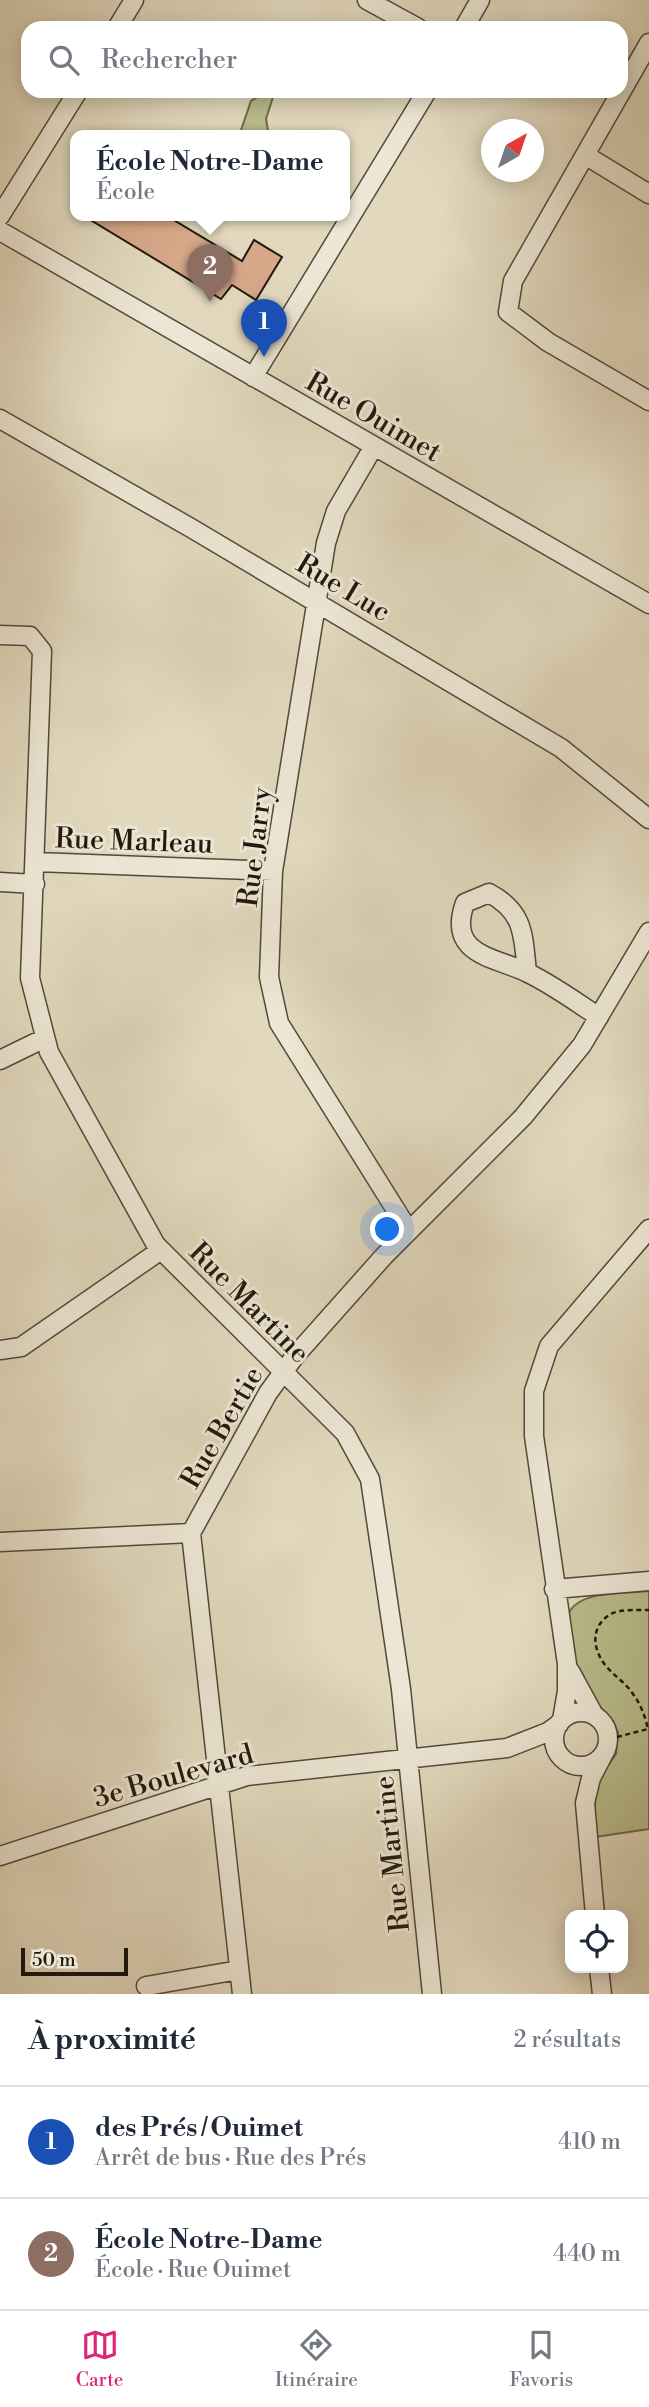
<!DOCTYPE html>
<html lang="fr">
<meta charset="utf-8">
<style>
:root{--surface:#fff;--page:#f6f6f7;--text:#1f2937;--muted:#747a83;--line:#e0e1e3;--accent:#db2777}
body{margin:0;font-family:"Libre Bodoni",serif;background:var(--page);color:var(--text)}
.controls{position:absolute;right:21px;bottom:21px;display:grid;overflow:hidden;border-radius:14px;box-shadow:0 4px 18px #0003}
.controls button{width:63px;height:63px;display:grid;place-items:center;padding:0;border:0;border-bottom:2px solid var(--line);background:var(--surface);color:var(--text);font:35px sans-serif}
.compass{position:absolute;left:481px;top:119px;width:63px;height:63px;border-radius:50%;background:var(--surface);box-shadow:0 4px 18px #0003;rotate:40deg}
.scale{position:absolute;left:21px;bottom:18px;width:107px;box-sizing:border-box;padding-left:7px;border:4px solid #23190d;border-top:0;font-size:19px;line-height:24px;white-space:nowrap;color:#23190d;-webkit-text-stroke:5px #ece6d4;paint-order:stroke}
.you{position:absolute;left:388px;top:1230px;width:24px;height:24px;margin:-18px;border:5px solid #fff;border-radius:50%;background:#1a73e8;box-shadow:0 0 0 10px #1a73e833}
.badge{display:grid;place-items:center;width:46px;height:46px;border-radius:50%;background:var(--accent);color:#fff;font-size:23px;font-weight:700}
.pin{position:absolute;translate:-50% -58px;filter:drop-shadow(0 2px 4px #0008)}
.pin::after{content:'';position:absolute;top:37px;width:24px;height:21px;background:inherit;clip-path:polygon(0 0,100% 0,50% 100%)}
.popup{position:absolute;left:70px;top:130px;width:280px;height:91px;box-sizing:border-box;display:grid;place-content:center;border-radius:14px;background:var(--surface);filter:drop-shadow(0 2px 5px #0005);font-size:23px;white-space:nowrap;color:var(--muted)}
.popup b{font-size:26px;color:var(--text)}
.popup::after{content:'';position:absolute;left:50%;top:100%;margin-left:-14px;border:14px solid transparent;border-top-color:var(--surface)}
.list{margin:0;padding:0;list-style:none}
h2{display:flex;justify-content:space-between;align-items:center;height:91px;margin:0;padding:0 28px;font-size:30px}
h2 small{font-size:23px;font-weight:400;color:var(--muted)}
.list li{display:grid;grid-template-columns:46px 1fr auto;gap:21px;align-items:center;box-sizing:border-box;height:112px;padding:0 28px;border-top:2px solid var(--line)}
.list b{display:block;font-size:26px;white-space:nowrap}
.list p{margin:0;font-size:23px;white-space:nowrap;color:var(--muted)}
.list em{font-size:23px;font-style:normal;color:var(--muted)}
.icon{flex:none;width:38px;height:38px;fill:none;stroke:currentColor;stroke-width:2;stroke-linecap:round;stroke-linejoin:round}
.map{position:relative;flex:none;width:649px;height:1994px;overflow:hidden}
.search{position:absolute;background:var(--surface);box-shadow:0 4px 18px #0003;left:21px;right:21px;top:21px;height:77px;display:flex;align-items:center;gap:18px;box-sizing:border-box;padding:0 24px;border-radius:21px;color:var(--muted);font-size:26px}
.sheet{height:315px;background:var(--surface)}
nav{display:flex;justify-content:space-around;align-items:center;box-sizing:border-box;height:98px;border-top:2px solid var(--line);background:var(--surface);font-size:19px;color:var(--muted)}
nav a{display:grid;justify-items:center;gap:4px}
nav .on{color:var(--accent)}
.map>svg:first-child{display:block}
</style>
<div class="map">
<svg width="649" height="1994" viewBox="0 0 649 1994">
<rect width="100%" height="100%" fill="#e1d8bd"/>
<filter id="stains"><feTurbulence type="fractalNoise" baseFrequency=".00286" numOctaves="4"/><feColorMatrix values="0 0 0 0 .2 0 0 0 0 .09 0 0 0 0 .02 0 0 0 .5 -.17"/></filter>
<radialGradient id="worn" r=".72"><stop offset=".6" stop-color="#630" stop-opacity="0"/><stop offset="1" stop-color="#630" stop-opacity=".3"/></radialGradient>
<path fill="#b9bc8c" stroke="#6e6a4c" stroke-width="2" d="M266,92l7,5 -7,22 3,17h-30l12,-35z
M649,1591v238l-54,8v-53l21,-30 2,-21 -5,-12 -21,-22 -15,-29 -10,-52c7,-29 58,-24 82,-27z"/>
<path fill="#d6a789" stroke="#23190d" stroke-width="2" d="M84,216h83l75,45 12,-21 28,17 -26,43 -24,-15 -11,14z"/>
<g fill="none" stroke-linecap="round" stroke-linejoin="round">
<g stroke="#524939" stroke-width="21">
<path id="street" d="M367,0l51,28
M117,28l17,-28
M464,28l16,-28
M649,43l-136,238 -5,31 40,30 101,59
M585,155l64,39
M0,216l78,-125
M0,231l649,373
M253,377l174,-286
M0,419l191,109 370,220 88,71
M374,446l-38,65 -10,32 -53,328 -4,106 10,46 130,208
M0,635l30,1 12,15 -12,327 19,74 107,193 189,188 25,46 31,210 31,305
M36,862l237,9
M0,882l35,2
M527,972c-4,-36 -2,-60 -38,-79l-24,10c-19,53 31,54 63,70 25,12 48,29 71,44
M0,1060l45,-22
M0,1350l21,-3 140,-97
M0,1542l191,-9
M554,1589l95,-8
M570,1671l24,44
M554 1739a27 27 0 1 1 54 0a27 27 0 1 1-54 0Z
M562,1720l5,-29v-27l-33,-228v-45l15,-45 100,-117
M0,1856l247,-80 260,-28 41,-16 11,-8
M595,1915l-10,-112 6,-25 12,-23
M599,1968l3,26
M146,1986l93,-16
M242,1994l-51,-461 77,-140 27,-37 89,-100 139,-139 59,-72 67,-113"/>
</g>
<path stroke="#23190d" stroke-width="2.5" stroke-dasharray="5 3.5" stroke-linecap="butt" d="M617,1737l31,-8c-3,-13 -7,-24 -15,-35 -7,-11 -19,-18 -27,-28 -14,-17 -16,-40 5,-52 9,-5 27,-4 38,-4"/>
<use href="#street" stroke="#ece6d4" stroke-width="18"/>
</g>
<g text-anchor="middle" stroke-width="6" stroke-linejoin="round" paint-order="stroke">
<g font-size="28" fill="#23190d" stroke="#ece6d4">
<text transform="translate(374 416) rotate(30)" y="10">Rue Ouimet</text>
<text transform="translate(344 587) rotate(31)" y="10">Rue Luc</text>
<text transform="translate(134 840) rotate(2)" y="10">Rue Marleau</text>
<text transform="translate(254 847) rotate(-83)" y="10">Rue Jarry</text>
<text transform="translate(250 1302) rotate(45)" y="10">Rue Martine</text>
<text transform="translate(221 1427) rotate(-60)" y="10">Rue Bertie</text>
<text transform="translate(173 1775) rotate(-16)" y="10">3e Boulevard</text>
<text transform="translate(391 1854) rotate(-96)" y="10">Rue Martine</text>
</g>
</g>
<rect width="100%" height="100%" filter="url(#stains)"/>
<rect width="100%" height="100%" fill="url(#worn)"/>
</svg>
<div class="controls">
<button><svg class="icon" aria-label="locate" viewBox="0 0 24 24"><circle cx="12" cy="12" r="6"/><path d="M12 2v4M12 18v4M2 12h4M18 12h4"/></svg></button>
</div>
<svg class="compass" viewBox="-18 -18 36 36"><path d="M0-13l5 13h-10z" fill="#e53935"/><path d="M0 13l5-13h-10z" fill="#747a83"/></svg>
<div class="scale">50 m</div>
<div class="you"></div>
<div class="pin badge" style="left:264px;top:357px;background:#1a4fb4">1</div>
<div class="pin badge" style="left:210px;top:302px;background:#8d6e63">2</div>
<div class="popup"><b>École Notre-Dame</b>École</div>
<div class="search"><svg class="icon" aria-label="search" viewBox="0 0 24 24"><circle cx="10" cy="10" r="6"/><path d="M15 15l6 6"/></svg>Rechercher</div>
</div>
<section class="sheet">
<h2>À proximité<small>2 résultats</small></h2>
<ul class="list">
<li><span class="badge" style="background:#1a4fb4">1</span><div><b>des Prés / Ouimet</b><p>Arrêt de bus · Rue des Prés</p></div><em>410 m</em></li>
<li><span class="badge" style="background:#8d6e63">2</span><div><b>École Notre-Dame</b><p>École · Rue Ouimet</p></div><em>440 m</em></li>
</ul>
</section>
<nav>
<a class="on"><svg class="icon" aria-label="map" viewBox="0 0 24 24"><path d="M3 6l6-2 6 2 6-2v14l-6 2-6-2-6 2zM9 4v14M15 6v14"/></svg>Carte</a>
<a><svg class="icon" aria-label="directions" viewBox="0 0 24 24"><path d="M12 3l9 9-9 9-9-9zM9 14v-3h6M13 9l2 2-2 2"/></svg>Itinéraire</a>
<a><svg class="icon" aria-label="saved" viewBox="0 0 24 24"><path d="M7 4h10v16l-5-4-5 4z"/></svg>Favoris</a>
</nav>
